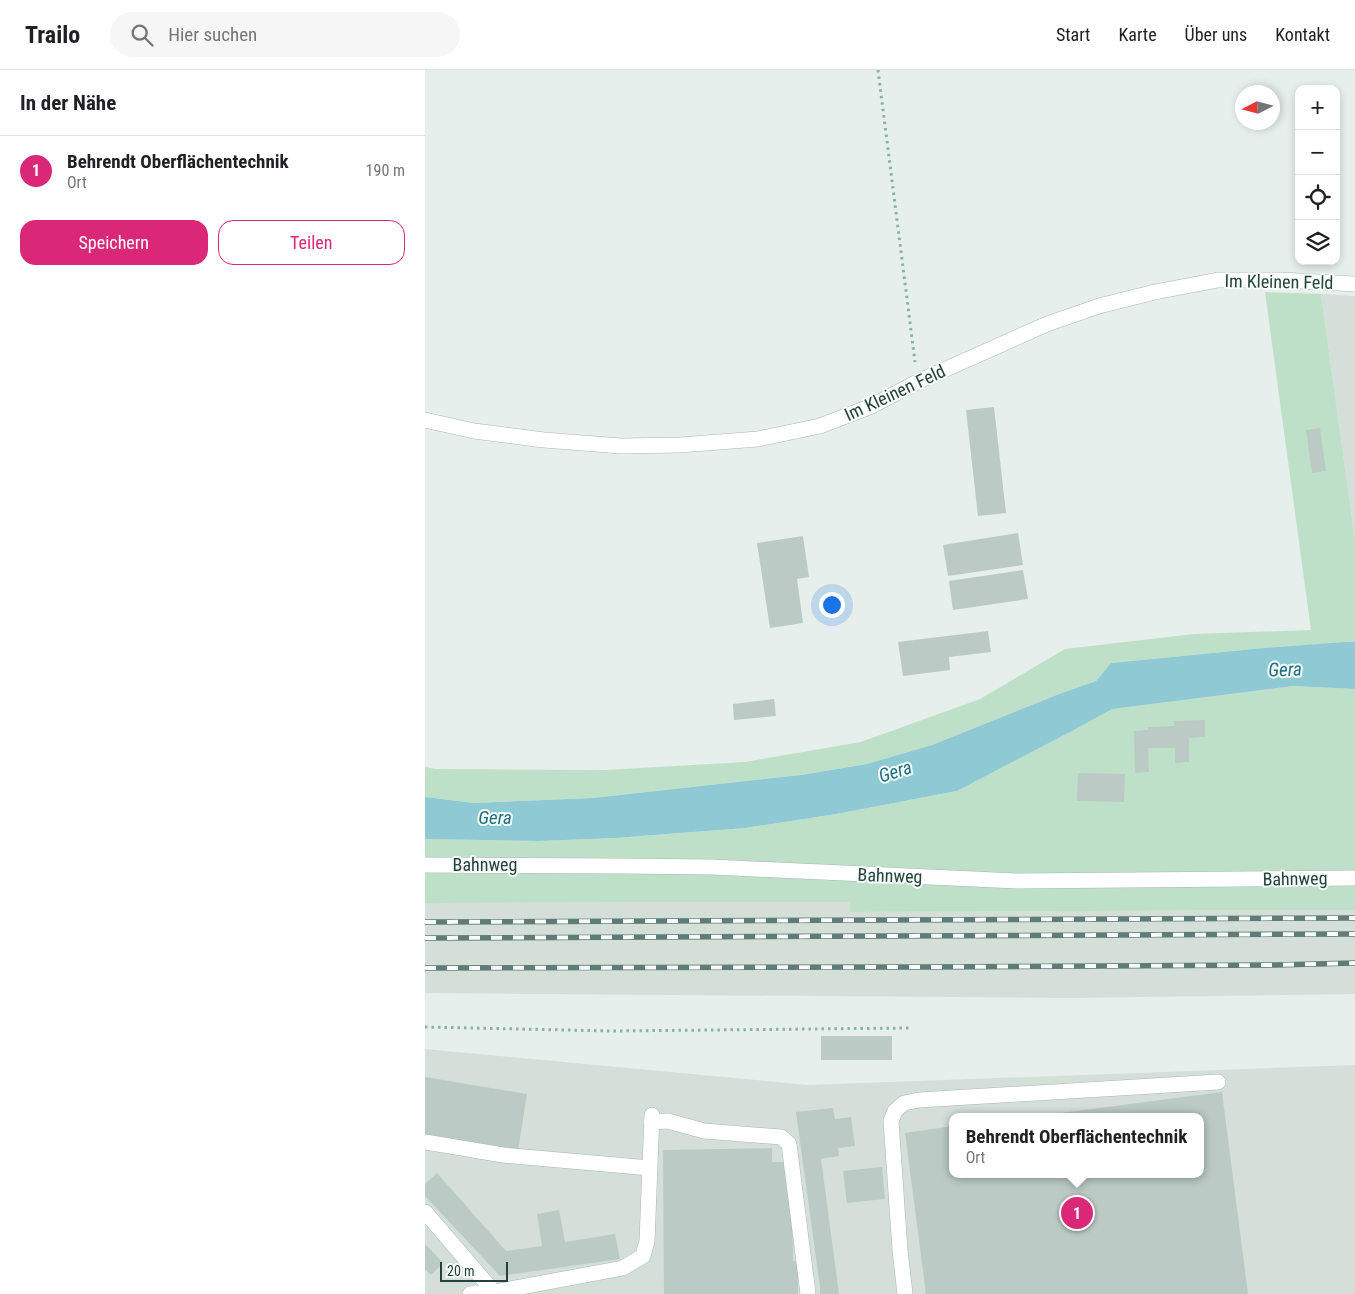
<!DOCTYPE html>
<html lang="de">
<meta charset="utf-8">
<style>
:root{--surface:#fff;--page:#f6f6f6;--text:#202124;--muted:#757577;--line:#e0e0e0;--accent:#db2777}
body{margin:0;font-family:"Roboto Condensed",sans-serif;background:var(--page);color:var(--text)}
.controls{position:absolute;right:15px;top:15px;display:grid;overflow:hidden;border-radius:10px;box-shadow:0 2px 8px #0003}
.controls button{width:45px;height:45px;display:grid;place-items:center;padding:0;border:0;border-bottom:1px solid var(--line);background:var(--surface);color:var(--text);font:25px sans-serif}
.compass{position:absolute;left:810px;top:15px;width:45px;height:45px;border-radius:50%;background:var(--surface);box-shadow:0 2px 8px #0003;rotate:264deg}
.scale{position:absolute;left:15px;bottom:12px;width:68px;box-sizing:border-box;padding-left:5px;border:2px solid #24423a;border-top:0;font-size:14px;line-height:18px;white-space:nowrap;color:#24423a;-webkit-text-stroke:4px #f7fbf9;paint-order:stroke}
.you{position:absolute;left:406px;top:534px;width:18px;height:18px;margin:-12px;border:4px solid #fff;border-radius:50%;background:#1a73e8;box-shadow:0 0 0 8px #1a73e833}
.badge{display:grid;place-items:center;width:32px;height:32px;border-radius:50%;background:var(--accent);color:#fff;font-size:16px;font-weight:700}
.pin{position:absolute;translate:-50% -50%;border:2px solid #fff;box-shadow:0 1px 5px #0006}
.popup{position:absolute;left:524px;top:1043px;width:255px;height:65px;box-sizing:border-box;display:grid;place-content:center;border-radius:10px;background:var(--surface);filter:drop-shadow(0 1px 4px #0005);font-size:16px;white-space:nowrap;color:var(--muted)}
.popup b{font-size:19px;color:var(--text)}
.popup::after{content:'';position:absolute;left:50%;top:100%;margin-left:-10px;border:10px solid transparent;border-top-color:var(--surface)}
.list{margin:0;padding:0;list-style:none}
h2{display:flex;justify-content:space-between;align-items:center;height:65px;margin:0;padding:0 20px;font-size:21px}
h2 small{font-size:16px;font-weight:400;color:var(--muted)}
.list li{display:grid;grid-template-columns:32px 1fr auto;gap:15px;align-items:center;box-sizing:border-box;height:70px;padding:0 20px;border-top:1px solid var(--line)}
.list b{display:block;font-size:19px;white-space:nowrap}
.list p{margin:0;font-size:16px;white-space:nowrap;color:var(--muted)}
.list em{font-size:16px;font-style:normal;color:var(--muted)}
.actions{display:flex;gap:10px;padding:15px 20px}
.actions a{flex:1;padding:11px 0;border:1px solid var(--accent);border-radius:15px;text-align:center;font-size:18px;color:var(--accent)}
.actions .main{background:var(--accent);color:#fff}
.icon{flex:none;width:28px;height:28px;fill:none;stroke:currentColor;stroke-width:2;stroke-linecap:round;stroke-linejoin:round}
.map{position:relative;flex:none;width:930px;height:1224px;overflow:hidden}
header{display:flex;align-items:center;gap:30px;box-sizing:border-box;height:70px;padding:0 25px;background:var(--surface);border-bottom:1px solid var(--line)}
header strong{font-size:24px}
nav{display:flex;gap:28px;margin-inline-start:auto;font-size:18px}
.search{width:350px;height:45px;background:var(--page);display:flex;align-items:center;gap:12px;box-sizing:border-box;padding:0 18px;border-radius:28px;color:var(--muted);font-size:19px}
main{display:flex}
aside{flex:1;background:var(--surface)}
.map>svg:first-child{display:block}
</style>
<header>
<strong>Trailo</strong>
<div class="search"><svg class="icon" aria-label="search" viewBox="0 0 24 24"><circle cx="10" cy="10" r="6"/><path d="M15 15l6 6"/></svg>Hier suchen</div>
<nav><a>Start</a><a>Karte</a><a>Über uns</a><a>Kontakt</a></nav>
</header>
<main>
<aside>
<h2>In der Nähe<small></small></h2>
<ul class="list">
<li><span class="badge">1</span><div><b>Behrendt Oberflächentechnik</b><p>Ort</p></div><em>190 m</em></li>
</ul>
<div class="actions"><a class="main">Speichern</a><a>Teilen</a></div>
</aside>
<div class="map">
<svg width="930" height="1224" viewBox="0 0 930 1224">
<rect width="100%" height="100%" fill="#e6efeb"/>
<path fill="#d4dfda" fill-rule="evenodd" d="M896,224l34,2v244z
M424,832l1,10 505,-2v84l-287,4 -643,-5v-90z
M0,979l383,36 547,-20v229h-930zM528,1047h248v57h-248z"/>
<path fill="#bfe0c8" d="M840,222l56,2 34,246v102l-91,6 -153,15 -15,18 -37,13 -127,51 -65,19 -66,11 -208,23 -119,5 -49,-6v-30l10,2 170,1 140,-8 116,-20 119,-43 85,-50 129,-15 117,-4z
M868,616l62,3v221l-505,2 -1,-10 -424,1v-64l114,2 76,-3 130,-10 91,-14 121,-23 113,-59 41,-23z"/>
<path fill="#8ec9d4" d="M921,572h9v47l-62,-3 -181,23 -42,23 -113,59 -121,23 -91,14 -130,10 -76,3 -114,-2v-42l49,6 119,-5 208,-23 66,-11 65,-19 127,-51 37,-13 15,-18 153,-15z"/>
<path fill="#bbcac4" d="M569,337l12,106 -28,3 -12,-106z
M895,358l6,43 -14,2 -6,-43z
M593,463l5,32 -75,11 -5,-31z
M378,466l6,41 -12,2 6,44 -33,5 -13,-85z
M598,500l5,29 -75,11 -4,-29z
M563,561l3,21 -42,5 1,13 -47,6 -5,-34z
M349,629l2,17 -42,4 -1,-16z
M780,650v17l-16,1v24l-14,1v-15h-27l1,24 -14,1 -1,-42 14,-1v-3l26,-1v-5z
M653,703l47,1 -1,28 -47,-1z
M396,966h71v24h-71z
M0,1007l102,17 -9,56 -93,-15z
M797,1022l26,202h-322l-21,-161 48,-7v48h248v-57h-163v-1z
M408,1038l2,11 16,-2 4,29 -17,2 1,8 -18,3 18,135h-19v-7l-24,-175z
M347,1078v14h13l1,26h6l1,73h5v33h-134l-1,-144z
M457,1097l3,32 -38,4 -4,-32z
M12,1103l69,78 36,-5 -5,-32 22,-4 6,32 50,-8 5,25 -120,17 -75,-80v-12z
M0,1174l18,19 -12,12 -6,-6z"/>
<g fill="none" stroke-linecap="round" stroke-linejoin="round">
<g stroke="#a8b8b2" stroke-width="16">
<path id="minor" d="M0,350l49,11 70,9 77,6 59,-1 78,-6 62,-13 52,-20 45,-24 130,-58 52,-18 56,-14 63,-12h63l74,4
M0,795l199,1 88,1 305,14 338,-3
M226,1052l17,-1 36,10 77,6 8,7 19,150
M0,1072l78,13 147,13
M0,1142l69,80
M45,1224l24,-2 129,-24 20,-12 4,-15 5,-126
M480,1224l-5,-44 -9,-129 4,-10 9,-8 15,-3 299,-18"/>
</g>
<path stroke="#86b3a5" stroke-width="3" stroke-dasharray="2.5 4" stroke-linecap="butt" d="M453,0l37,292
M0,957l187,4 297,-3"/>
<use href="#minor" stroke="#fff" stroke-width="15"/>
<g stroke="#5f7d75" stroke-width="5.5">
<path id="rail" d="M0,852l930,-4
M0,868l930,-4
M0,898l501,-1 350,-2 79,-2"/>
</g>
<use href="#rail" stroke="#f7fbf9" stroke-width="4" stroke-dasharray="11" stroke-linecap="butt"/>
</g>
<g text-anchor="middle" stroke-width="4" stroke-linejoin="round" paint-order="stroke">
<g font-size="18" fill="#24423a" stroke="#f7fbf9">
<text transform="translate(854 212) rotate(1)" y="6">Im Kleinen Feld</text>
<text transform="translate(470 323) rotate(-25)" y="6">Im Kleinen Feld</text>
<text x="60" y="801">Bahnweg</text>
<text transform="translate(465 806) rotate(2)" y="6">Bahnweg</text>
<text transform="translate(870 809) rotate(-1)" y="6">Bahnweg</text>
</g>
<g font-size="19" font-style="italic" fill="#1c6f80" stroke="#f7fbf9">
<text transform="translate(860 599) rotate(-2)" y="7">Gera</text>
<text transform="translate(470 701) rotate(-18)" y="7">Gera</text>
<text x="70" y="754">Gera</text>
</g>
</g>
</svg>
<div class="controls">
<button>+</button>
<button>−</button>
<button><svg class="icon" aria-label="locate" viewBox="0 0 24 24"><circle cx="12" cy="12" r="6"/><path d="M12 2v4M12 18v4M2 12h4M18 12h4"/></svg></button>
<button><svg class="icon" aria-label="layers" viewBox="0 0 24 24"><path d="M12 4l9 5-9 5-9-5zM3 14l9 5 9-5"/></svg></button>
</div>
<svg class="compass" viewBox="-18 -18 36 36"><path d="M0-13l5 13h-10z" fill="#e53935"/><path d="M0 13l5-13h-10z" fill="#757577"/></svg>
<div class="scale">20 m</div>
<div class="you"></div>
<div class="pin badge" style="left:652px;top:1143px">1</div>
<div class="popup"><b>Behrendt Oberflächentechnik</b>Ort</div>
</div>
</main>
